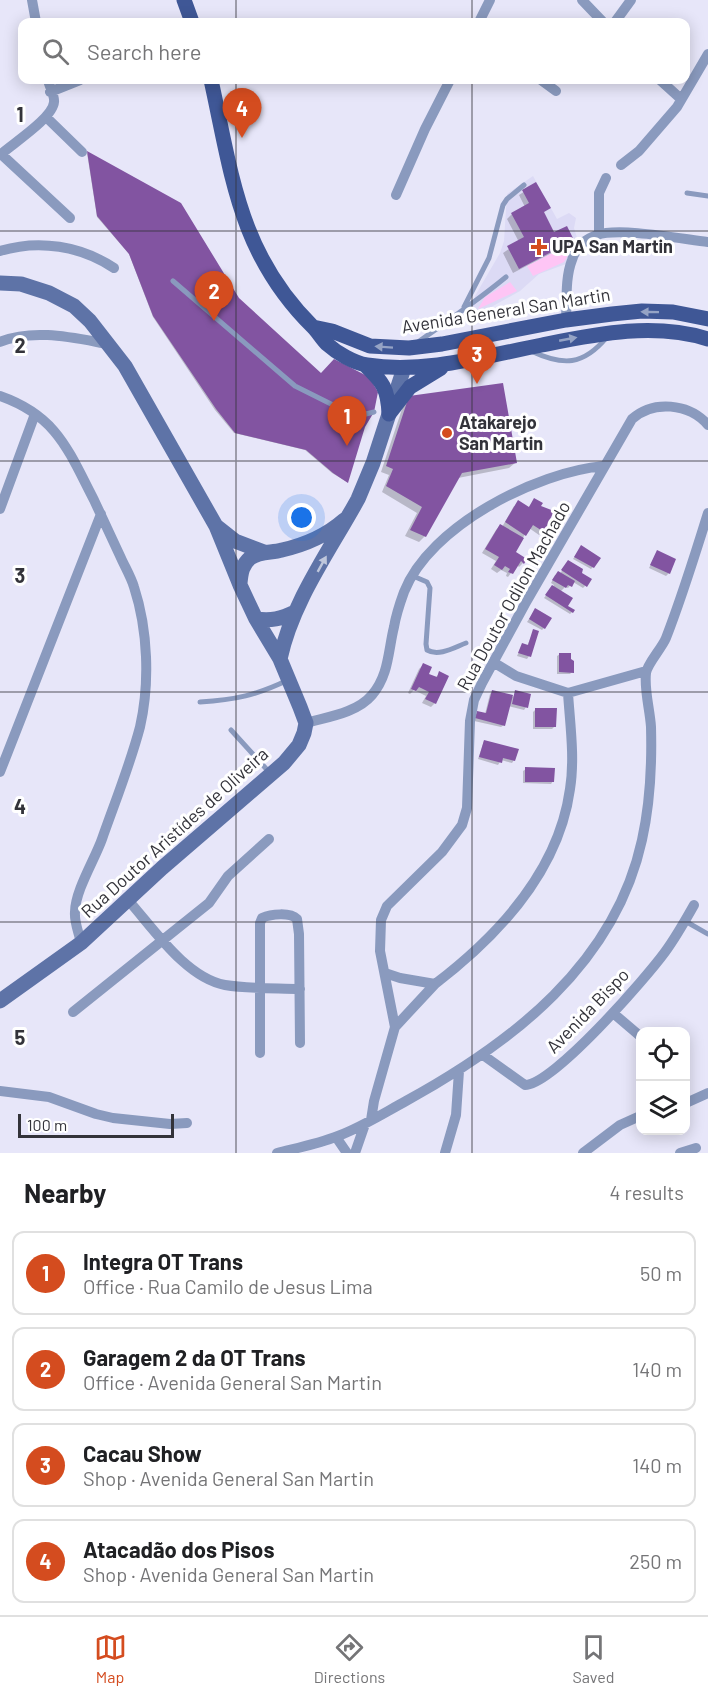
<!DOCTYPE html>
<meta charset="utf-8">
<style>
:root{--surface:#fff;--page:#f2f2f2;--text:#202124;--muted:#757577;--line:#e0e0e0;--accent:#d44c1f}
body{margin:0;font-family:Barlow,sans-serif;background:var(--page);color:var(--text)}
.controls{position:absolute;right:18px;bottom:18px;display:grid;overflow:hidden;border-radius:12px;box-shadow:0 3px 15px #0003}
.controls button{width:54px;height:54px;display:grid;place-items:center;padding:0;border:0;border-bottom:2px solid var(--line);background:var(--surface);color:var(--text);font:30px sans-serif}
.scale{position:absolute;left:18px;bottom:15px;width:156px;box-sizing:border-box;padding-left:6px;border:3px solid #33333a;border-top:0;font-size:16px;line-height:21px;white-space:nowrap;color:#33333a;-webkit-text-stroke:4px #fff;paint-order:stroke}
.you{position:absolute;left:302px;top:518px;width:21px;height:21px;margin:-15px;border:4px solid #fff;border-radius:50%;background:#1a73e8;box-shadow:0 0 0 9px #1a73e833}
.badge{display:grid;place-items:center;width:39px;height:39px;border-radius:50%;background:var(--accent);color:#fff;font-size:20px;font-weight:700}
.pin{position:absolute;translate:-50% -50px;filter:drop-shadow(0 2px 3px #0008)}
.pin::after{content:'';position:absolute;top:32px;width:21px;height:18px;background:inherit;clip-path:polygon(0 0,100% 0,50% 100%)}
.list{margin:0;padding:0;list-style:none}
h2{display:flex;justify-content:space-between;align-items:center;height:78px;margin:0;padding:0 24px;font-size:26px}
h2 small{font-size:20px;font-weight:400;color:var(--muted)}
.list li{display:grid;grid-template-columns:39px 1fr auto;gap:18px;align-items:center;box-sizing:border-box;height:84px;margin:0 12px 12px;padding:0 12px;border:2px solid var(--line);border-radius:12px}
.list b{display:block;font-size:22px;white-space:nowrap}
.list p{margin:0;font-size:20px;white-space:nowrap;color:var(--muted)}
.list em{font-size:20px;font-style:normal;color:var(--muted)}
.icon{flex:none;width:33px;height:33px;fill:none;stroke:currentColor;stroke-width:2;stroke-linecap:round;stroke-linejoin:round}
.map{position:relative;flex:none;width:708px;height:1153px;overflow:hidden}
.search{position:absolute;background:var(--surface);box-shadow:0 3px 15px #0003;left:18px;right:18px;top:18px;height:66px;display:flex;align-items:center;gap:15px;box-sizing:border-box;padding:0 21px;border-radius:12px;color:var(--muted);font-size:22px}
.sheet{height:462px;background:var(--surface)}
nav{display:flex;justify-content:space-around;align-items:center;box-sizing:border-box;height:84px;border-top:2px solid var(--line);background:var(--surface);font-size:16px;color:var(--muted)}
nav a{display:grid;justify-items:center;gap:3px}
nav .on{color:var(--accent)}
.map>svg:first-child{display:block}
</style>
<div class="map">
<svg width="708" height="1153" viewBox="0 0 708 1153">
<rect width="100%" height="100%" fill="#e7e6f9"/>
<path fill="#dcdaf5" d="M533,176l24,43 12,-6 7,5 -2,10 4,13 -12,23 -27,10 -19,17 -50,28 5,-23 25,-43 4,-12 3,-47z"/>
<path fill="#fec5f5" d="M576,241l-12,21 -31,14 -6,-10z
M510,282l7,9 -39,18 7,-12z"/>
<path fill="#0003" d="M87,153l151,146 83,76 43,52 -17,55 -15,-9 -27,-23 -71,-17 -19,-23 -62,-93 -24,-63 -32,-37z
M536,184l13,24 -7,5 12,21 19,6 -6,5 -54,28 -10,-20 16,-11 -12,-23 5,-5 13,-7 -6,-12z
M410,397l105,66 -6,5 -51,10 -33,58 -6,6 -14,-6 12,-23 -35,-21 7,-17 -8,-3 23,-69z
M534,500l5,7 4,24 -4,4 -10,-7 -15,24 9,11 -4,4 -2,-2 -9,12 -2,-1 1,-3 -6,-3 -4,3 -6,-4 5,-8 -14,-8 14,-23 4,-4 2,1 12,-21 14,2z
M579,550l14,17 -2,2 -18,-10z
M657,552l12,21 -3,3 -17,-8z
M566,564l14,10 5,12 -2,2 -10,-6 -5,6 -3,-1 -5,5 6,14 7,5 -3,3 -26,-16 10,-13 -3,-2 4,-8 5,-1z
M533,613l11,15 -2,2 -15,-8z
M534,630l-5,26 -2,3 -10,-3 5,-11 5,1z
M560,654l12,18 -2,2h-13v-18z
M423,665l4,9 8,4 5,-5 -5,30 -4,4 -9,-4 4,-7 -12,-6 -4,4 -2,-1 11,-24z
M492,692l21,5 3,-5 10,15 -2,3 -16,-4 -4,19 -3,2 -27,-6 1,-6 10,-1 5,-20z
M536,709l19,17 -3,3h-19v-17z
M484,741l30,19 -2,3 -11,-3 -3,5 -20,-6z
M526,769l27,12 -2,3 -28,-1v-12z"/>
<path fill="#8254a1" d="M87,151l94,52 58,95 82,75 13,-14 35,18 9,15 -4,20 -9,15 -17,56 -15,-10 -27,-23 -71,-17 -19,-24 -63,-93 -24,-62 -32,-38z
M536,182l15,26 -7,4 10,20 13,-6 7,14 -55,29 -12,-23 17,-9 -13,-24 18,-10 -7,-13z
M503,383l14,80 -55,10 -36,64 -16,-7 12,-23 -36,-21 7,-17 -7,-3 23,-70z
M534,498l9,5 -2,3 13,5 -10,21 -11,-7 -7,11 -21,-14 13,-22 11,7z
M500,524l24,14 -8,14 11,7 -3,5 -3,-3 -8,13 -5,-2 2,-3 -5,-3 -3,4 -8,-5 5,-8 -14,-8z
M581,545l20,13 -7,10 -20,-11z
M657,550l19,9 -6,15 -20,-9z
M568,560l15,9 -1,4 10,6 -5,8 -26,-17z
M558,571l17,10 -3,6 -4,-2 -2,3 -14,-8z
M552,585l21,13 -5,8 7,4 -2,3 -28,-18z
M535,608l17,10 -7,11 -16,-10z
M533,629l6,2 -8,26 -13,-4 4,-10 6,2z
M559,653h12v6l3,2v12l-15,-1z
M423,663l9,4 -3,7 8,3 2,-6 10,5 -13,28 -11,-5 4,-7 -10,-5 -3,4 -5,-2z
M492,690l21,5 -8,31 -30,-8 2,-7 9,2z
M515,690l16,4 -3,14 -16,-4z
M535,708h22l-1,19h-21z
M484,740l35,9 -4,12 -12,-3 -1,5 -23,-6z
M525,767l30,1 -1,14h-29z"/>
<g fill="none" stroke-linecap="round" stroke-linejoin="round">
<path stroke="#8a9abe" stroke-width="5" d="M687,193l21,3
M173,281l122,105 46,23 25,5 8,-2
M464,307l25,-49 14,-53 4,-6 17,-14
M418,342c30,-21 60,-42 88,-65
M531,351c32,15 52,15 76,-14
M413,576l14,6 3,6 -4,56 1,6c12,7 28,-3 39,-7
M200,702c35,-2 57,-7 88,-22
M231,730l39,43
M685,921l23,13"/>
<path stroke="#8a9abe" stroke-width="10" d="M32,0l4,22
M582,0l21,22
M479,22l11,-22
M615,22l16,-22
M541,80l15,11
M660,80l21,19
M50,92l30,-12
M46,117l36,35
M1,154l69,64
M0,155c12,-11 53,-37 54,-53 1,-6 -5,-16 -6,-22
M621,165l18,-14 38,-44 31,-53
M396,195l29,-66 25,-49
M599,234v-41l7,-15
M0,251c39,-12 81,-5 114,17
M566,320c1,-20 -1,-42 6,-60 4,-13 13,-21 25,-25 22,-8 85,4 111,7
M0,342c33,-14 74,-4 108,2
M0,396c57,20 68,54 94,104 9,19 18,39 27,58 4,9 10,19 13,29 14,43 16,96 6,140 -10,38 -25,75 -38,112 -7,20 -27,52 -27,73 -1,10 4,21 6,31
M0,509l35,-95
M493,662l23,14 52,17 78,-22
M306,723c21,-6 51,-10 66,-28 17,-20 16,-44 22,-68 2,-12 6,-24 10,-35 26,-66 132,-120 200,-126
M0,772l101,-258
M128,900c25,28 58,78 97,85 24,4 50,3 75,4
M385,973l15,5 35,6c63,-48 124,-114 135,-195 5,-31 0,-65 -2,-96
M73,1012l136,-109 19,-27 41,-37
M613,1013l27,23
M395,1027l40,-43
M260,1053v-130l2,-5c9,-4 28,-6 35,1l2,15 1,109
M483,1055l42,30c28,0 121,-107 140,-133 11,-15 20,-31 29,-47
M0,1091l49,6 47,17 17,4 57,6 17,-1
M686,1103l22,-10
M371,1120l3,-19 21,-74 -15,-76 1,-31 6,-14 55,-54 20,-27 5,-17 3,-87 4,-21 8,-17 43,-79 107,-185c21,-19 57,-16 76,6
M336,1137l11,16
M277,1153c20,-5 41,-9 61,-17 24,-9 46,-23 68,-35 106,-58 209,-137 236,-261 8,-36 10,-76 9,-113 -1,-17 -7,-37 -5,-54 1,-9 16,-25 20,-35 16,-41 29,-83 42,-125
M355,1153l10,-29
M445,1153l11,-38 3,-44
M583,1153l37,-28 20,-9
M680,1153l16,-5"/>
<path stroke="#5e73a7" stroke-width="15" d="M0,283l21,1 28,9 25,13 16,15 35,45 91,160 24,59 16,34 24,40 20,48 6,16 -2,10 -5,12 -15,18 -122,105 -81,75 -81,58
M216,526l19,15 29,11
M240,583c1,-10 2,-18 10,-25 10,-7 21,-5 32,-8 22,-5 45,-15 62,-30
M256,619c15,2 25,0 39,-7
M280,659c12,-57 50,-109 78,-160l15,-36 31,-95"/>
<path stroke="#3f5796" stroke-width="15" d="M184,0l8,22
M211,80c21,95 28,174 102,247 5,5 9,12 14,17 10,9 27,19 40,21 58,9 118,-9 175,-20 55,-11 111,-23 166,-6
M313,327l19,4 38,15 39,2 33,-4 124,-24 46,-6 30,-3 31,1 35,7
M365,365c18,17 23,24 24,49
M389,414l21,-27 31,-19"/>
</g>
<defs><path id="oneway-solid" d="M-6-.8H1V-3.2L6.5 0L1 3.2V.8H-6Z" transform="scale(1.5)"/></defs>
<g fill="#95a3c5">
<use href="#oneway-solid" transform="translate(650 312) rotate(-179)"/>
<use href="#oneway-solid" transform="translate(568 339) rotate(-11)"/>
<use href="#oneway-solid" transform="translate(384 347) rotate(-176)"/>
</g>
<use fill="#bfc7dc" href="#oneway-solid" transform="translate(322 564) rotate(-61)"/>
<path fill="none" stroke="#33333a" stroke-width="1.5" stroke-opacity="0.55" d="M236,0v22M472,0v22M236,80v1073M472,80v1073M0,231h708M0,461h708M0,692h708M0,922h708"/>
<g fill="#d44c1f" stroke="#fff" stroke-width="2">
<path d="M536 238h6v6h6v6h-6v6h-6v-6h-6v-6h6z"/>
<circle cx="447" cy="433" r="6"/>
</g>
<g text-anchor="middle" stroke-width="6" stroke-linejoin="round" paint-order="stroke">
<g font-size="18" font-weight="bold" fill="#33333a" stroke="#fff" text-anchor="start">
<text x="552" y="253">UPA San Martin</text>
<text x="459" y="429">Atakarejo<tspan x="459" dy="21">San Martin</tspan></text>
</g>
<g font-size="18" fill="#33333a" stroke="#fff">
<text transform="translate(506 311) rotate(-9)" y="6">Avenida General San Martin</text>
<text transform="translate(514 596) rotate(-61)" y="6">Rua Doutor Odilon Machado</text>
<text transform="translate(175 833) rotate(-42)" y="6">Rua Doutor Aristídes de Oliveira</text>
<text transform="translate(588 1011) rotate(-46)" y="6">Avenida Bispo</text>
</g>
</g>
<g font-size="20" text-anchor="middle" font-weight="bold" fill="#33333a" stroke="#fff" stroke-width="6" stroke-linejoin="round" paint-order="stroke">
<text x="20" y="122">1</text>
<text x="20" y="353">2</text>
<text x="20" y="583">3</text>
<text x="20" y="814">4</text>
<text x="20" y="1045">5</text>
</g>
</svg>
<div class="controls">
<button><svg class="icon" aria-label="locate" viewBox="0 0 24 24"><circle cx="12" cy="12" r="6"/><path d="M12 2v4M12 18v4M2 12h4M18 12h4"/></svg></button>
<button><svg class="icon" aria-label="layers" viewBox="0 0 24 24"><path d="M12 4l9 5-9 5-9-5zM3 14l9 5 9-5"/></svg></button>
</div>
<div class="scale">100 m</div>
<div class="you"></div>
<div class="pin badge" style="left:347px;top:446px">1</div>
<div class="pin badge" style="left:214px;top:321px">2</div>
<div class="pin badge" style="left:477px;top:384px">3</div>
<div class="pin badge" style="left:242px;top:138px">4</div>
<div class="search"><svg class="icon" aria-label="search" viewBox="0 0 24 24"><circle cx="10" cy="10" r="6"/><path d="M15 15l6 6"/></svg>Search here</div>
</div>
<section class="sheet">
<h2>Nearby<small>4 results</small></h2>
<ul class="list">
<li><span class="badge">1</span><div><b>Integra OT Trans</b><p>Office · Rua Camilo de Jesus Lima</p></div><em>50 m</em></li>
<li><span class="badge">2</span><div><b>Garagem 2 da OT Trans</b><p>Office · Avenida General San Martin</p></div><em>140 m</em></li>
<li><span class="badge">3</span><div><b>Cacau Show</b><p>Shop · Avenida General San Martin</p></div><em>140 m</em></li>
<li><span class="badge">4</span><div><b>Atacadão dos Pisos</b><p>Shop · Avenida General San Martin</p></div><em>250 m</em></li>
</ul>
</section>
<nav>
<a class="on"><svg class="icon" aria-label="map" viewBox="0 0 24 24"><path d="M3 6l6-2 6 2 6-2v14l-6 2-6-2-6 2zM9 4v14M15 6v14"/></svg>Map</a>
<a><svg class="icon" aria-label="directions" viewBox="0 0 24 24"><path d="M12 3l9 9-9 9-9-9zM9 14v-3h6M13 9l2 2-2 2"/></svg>Directions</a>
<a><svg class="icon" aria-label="saved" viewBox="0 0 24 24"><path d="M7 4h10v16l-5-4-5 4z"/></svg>Saved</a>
</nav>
